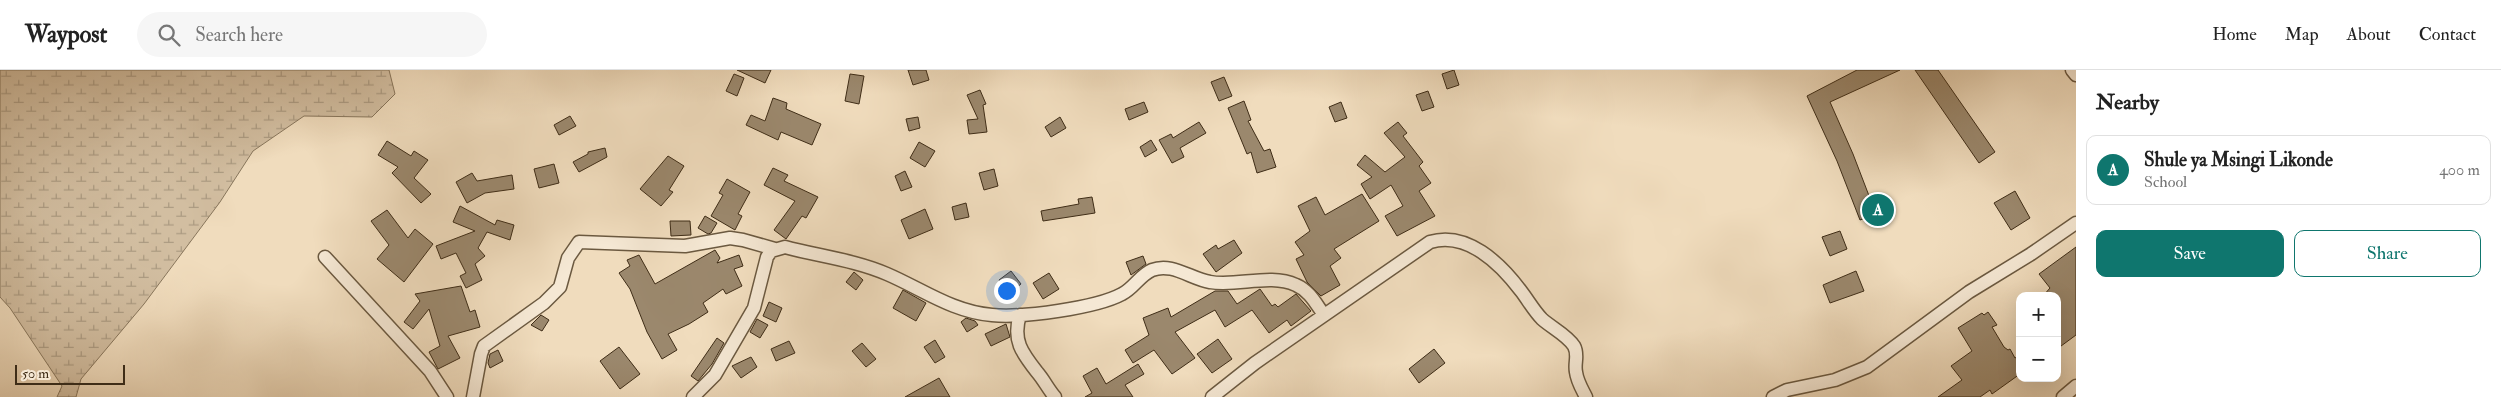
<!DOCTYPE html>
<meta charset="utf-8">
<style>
:root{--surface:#fff;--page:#f6f6f6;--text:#222;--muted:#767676;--line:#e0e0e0;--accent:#0f766e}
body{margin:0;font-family:"IM FELL Double Pica",serif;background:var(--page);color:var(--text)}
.controls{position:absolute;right:15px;bottom:15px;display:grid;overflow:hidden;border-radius:10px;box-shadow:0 5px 20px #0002}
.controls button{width:45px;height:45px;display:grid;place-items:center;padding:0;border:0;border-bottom:1px solid var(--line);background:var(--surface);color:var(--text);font:25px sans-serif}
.scale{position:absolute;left:15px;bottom:12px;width:110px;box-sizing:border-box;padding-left:5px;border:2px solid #3f2d17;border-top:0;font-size:14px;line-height:18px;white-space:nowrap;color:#3f2d17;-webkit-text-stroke:4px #f5e8d4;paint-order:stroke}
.you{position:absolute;left:1006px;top:220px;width:18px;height:18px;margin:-12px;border:4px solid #fff;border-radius:50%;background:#1a73e8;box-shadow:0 0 0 8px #1a73e833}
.badge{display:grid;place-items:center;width:32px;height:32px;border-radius:50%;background:var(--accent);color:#fff;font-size:16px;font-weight:700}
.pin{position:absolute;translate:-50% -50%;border:2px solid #fff;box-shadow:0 1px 5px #0006}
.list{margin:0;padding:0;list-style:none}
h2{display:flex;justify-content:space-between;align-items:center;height:65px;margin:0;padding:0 20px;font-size:21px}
h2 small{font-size:16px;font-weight:400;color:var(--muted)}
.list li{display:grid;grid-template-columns:32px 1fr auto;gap:15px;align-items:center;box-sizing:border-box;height:70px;margin:0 10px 10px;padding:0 10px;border:1px solid var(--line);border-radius:10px}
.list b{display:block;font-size:19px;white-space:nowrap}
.list p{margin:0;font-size:16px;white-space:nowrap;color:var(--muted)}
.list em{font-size:16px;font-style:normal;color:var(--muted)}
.actions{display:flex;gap:10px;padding:15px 20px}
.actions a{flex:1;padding:11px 0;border:1px solid var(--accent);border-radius:10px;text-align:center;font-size:18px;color:var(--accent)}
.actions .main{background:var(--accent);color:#fff}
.icon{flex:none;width:28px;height:28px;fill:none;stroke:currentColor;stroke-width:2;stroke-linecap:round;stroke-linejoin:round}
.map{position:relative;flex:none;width:2076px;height:327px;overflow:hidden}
header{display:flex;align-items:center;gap:30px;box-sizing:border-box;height:70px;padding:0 25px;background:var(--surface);border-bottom:1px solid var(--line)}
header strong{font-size:24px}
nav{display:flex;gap:28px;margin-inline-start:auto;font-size:18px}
.search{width:350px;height:45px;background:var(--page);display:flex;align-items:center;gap:12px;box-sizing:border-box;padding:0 18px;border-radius:28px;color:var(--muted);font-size:19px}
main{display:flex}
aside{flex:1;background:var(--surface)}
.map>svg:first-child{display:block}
</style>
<header>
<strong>Waypost</strong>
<div class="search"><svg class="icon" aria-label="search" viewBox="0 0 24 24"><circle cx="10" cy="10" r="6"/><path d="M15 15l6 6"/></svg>Search here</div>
<nav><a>Home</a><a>Map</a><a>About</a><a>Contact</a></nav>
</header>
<main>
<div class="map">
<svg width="2076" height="327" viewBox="0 0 2076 327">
<defs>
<pattern id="wetland-marsh" width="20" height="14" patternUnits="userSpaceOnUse" patternTransform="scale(1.25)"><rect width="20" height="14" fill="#d2bea1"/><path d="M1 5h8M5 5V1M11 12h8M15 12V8" fill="none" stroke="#ac9b82"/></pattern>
</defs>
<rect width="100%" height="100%" fill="#f0dcbd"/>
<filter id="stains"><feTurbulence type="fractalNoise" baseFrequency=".004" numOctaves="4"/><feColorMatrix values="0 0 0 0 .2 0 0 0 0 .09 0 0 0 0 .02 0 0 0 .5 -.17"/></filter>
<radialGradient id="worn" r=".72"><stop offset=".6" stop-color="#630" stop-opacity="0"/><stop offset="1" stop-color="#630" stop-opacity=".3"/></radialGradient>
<path fill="url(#wetland-marsh)" stroke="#88765c" d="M0,0h389l6,24 -23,23 -68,-1 -51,35 -33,51 -76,102 -63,75 -5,18h-19l5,-11 -52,-78 -10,-11z"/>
<path fill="#9b886d" stroke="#3f2d17" d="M737,0h34l-6,13z
M908,0h18l3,10 -16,5z
M1454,0l5,15 -12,4 -5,-15z
M1857,0h43l-70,32 23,52 23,60 -16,6 -23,-59 -30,-65z
M1915,0h23l57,82 -16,11z
M734,4l10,4 -7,18 -11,-5z
M850,4l14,2 -5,28 -14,-3z
M1224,7l8,19 -13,5 -8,-19z
M980,20l6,14 -3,1 4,27 -18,2 -2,-14 11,-1 -11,-24z
M1428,21l6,16 -12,4 -6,-16z
M773,28l14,5 -1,6 35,15 -9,21 -31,-13 -3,8 -32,-15 5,-10 14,6z
M1244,31l7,19 -3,1 16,30 6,-2 6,18 -19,6 -6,-21 -4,2 -19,-46z
M1144,32l4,10 -19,8 -4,-11z
M1341,32l6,16 -12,4 -6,-15z
M570,46l6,10 -17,9 -5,-10z
M918,47l2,11 -11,3 -3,-12z
M1060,47l6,11 -15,9 -6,-10z
M1199,52l7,11 -26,15 4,9 -12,6 -13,-23 12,-6 2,4z
M1398,52l9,11 -4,3 20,26 -4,4 12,17 -12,8 16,25 -38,20 -12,-20 18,-10 -12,-21 -21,14 -9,-15 11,-7 -15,-12 8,-10 20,17 20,-15 -21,-24z
M1151,70l6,10 -12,7 -5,-10z
M387,71l24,15 3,-5 14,9 -14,18 17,16 -10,9 -29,-30 6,-6 -20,-12z
M919,72l16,9 -10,16 -15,-9z
M605,78l2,9 -28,15 -6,-10 15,-8v-2z
M668,86l16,10 -15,24 4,2 -12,14 -21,-17z
M554,94l5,19 -20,5 -5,-19z
M773,98l15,7 -4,6 34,16 -12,21 -4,-2 -16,23 -12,-9 21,-29 -31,-16z
M994,99l4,17 -14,4 -5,-17z
M905,101l7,16 -11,4 -6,-15z
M472,103l5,8 35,-6 2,14 -29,4 -18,10 -11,-21z
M727,109l23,13 -12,22 4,2 -7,14 -24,-14 12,-21 -4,-2z
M2015,121l15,27 -19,12 -17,-27z
M1362,124l17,27 -45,28 7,9 -11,8 10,19 -19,11 -14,-14 -11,-23 8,-4 -9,-13 15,-11 -12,-25 18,-9 9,18z
M1092,127l3,16 -52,8 -2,-10 38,-7 -1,-5z
M966,133l3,14 -14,3 -3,-13z
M460,136l35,19 2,-5 17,5 -4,15 -23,-8 -9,16 7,8 -10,8 7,16 -16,8 -6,-12 6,-3 -10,-20 -15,6 -5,-13 39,-15 -22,-9z
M925,139l8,20 -24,10 -8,-19z
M387,140l21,28 7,-9 18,15 -29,38 -27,-23 12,-14 -18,-24z
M705,146l12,7 -6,10 -3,1 -10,-6z
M670,151h20l1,14 -20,1z
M1840,161l7,18 -17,7 -8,-19z
M1234,170l8,13 -26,19 -13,-18 13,-9 2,4z
M2076,177v88l-19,14v-53h-14l7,-8 -11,-14z
M715,180l5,8 -3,5 22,-8 4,11 -9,3 8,17 -16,8 -3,-5 -20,14 5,9 -19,12 -21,10 9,16 -15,9 -15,-27 -17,-43 -11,-16 11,-7 -3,-6 12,-5 16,29z
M1143,186l3,8 -15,11 -5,-13z
M1011,201l10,13 -13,10 -9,-14z
M1856,201l8,20 -34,12 -7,-18z
M854,202l9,8 -7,10 -10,-8z
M1049,203l10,16 -16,10 -10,-16z
M461,216l9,26 5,-2 5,17 -32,9 12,22 -22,11 -9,-17 11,-6 -11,-37 -16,20 -9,-7 16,-21 -5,-7z
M1260,219l12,17 3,-2 3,3 18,-13 15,17 -20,15 -4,-6 -18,13 -17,-23 -27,17 -10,-17 -40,22 20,26 -23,16 -18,-24 -21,13 -8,-13 24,-15 -6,-17 25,-10 3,9 44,-26h13l9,13z
M903,220l23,13 -10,18 -23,-13z
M769,232l13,6 -6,14 -13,-6z
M1988,242l9,13 -5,2 12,20 4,3 2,-1 5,9 5,-3v19l-28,20 -2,-4 -10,7h-42l24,-17 -11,-14 21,-15 -14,-23 24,-15 2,2z
M541,245l8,5 -7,11 -11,-6z
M966,248l9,3 3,4 -11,7 -6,-10z
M757,249l11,6 -8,13 -10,-6z
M1006,254l4,13 -19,9 -6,-12z
M717,268l7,5 -12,21 -14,17 -7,-5z
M1218,269l14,20 -20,14 -15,-19z
M935,270l10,17 -10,6 -11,-16z
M789,271l6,12 -19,8 -5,-12z
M862,273l14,16 -10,8 -14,-16z
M619,277l21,27 -20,15 -20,-28z
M1434,279l11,14 -26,20 -10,-14z
M498,280l5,11 -13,7 -2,-5 2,-9z
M751,287l6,10 -16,11 -9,-12z
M1138,294l6,10 -19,11 8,12h-48l7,-4 -9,-17 14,-8 9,16z
M939,308l11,19h-45z"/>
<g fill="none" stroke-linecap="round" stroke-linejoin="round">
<g stroke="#6b5940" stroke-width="15">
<path id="minor" d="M2072,0l4,5
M325,187l105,114 17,26
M1020,245c-8,25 2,38 17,57 7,8 11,17 18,25
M473,327l8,-43 3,-8 60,-43 16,-16 8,-29 11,-16 106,4 45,-8 13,2 32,9
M693,327l22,-22 39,-67 13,-51 4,-6 14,-4c33,9 70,13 102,27 35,15 66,38 105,41 30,3 104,-7 130,-21 12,-6 18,-19 30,-24 20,-8 39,9 58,12 27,5 60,-9 86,3 14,6 20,19 28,30
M1212,327l43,-34 175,-121c37,-11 70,21 91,49 7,9 13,20 21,28 10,9 25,16 32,27 5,9 0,17 2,26 1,9 6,17 10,25
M1773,327l14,-7 48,-10 32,-13 102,-75 62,-38 45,-31
M2063,327l13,-11"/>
</g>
<use href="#minor" stroke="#f5e8d4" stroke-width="12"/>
</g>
<rect width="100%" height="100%" filter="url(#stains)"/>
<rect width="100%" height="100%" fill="url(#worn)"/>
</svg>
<div class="controls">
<button>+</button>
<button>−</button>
</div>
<div class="scale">50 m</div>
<div class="you"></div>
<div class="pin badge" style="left:1878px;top:140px">A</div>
</div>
<aside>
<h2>Nearby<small></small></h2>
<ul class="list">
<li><span class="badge">A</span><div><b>Shule ya Msingi Likonde</b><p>School</p></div><em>400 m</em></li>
</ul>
<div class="actions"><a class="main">Save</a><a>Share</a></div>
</aside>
</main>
